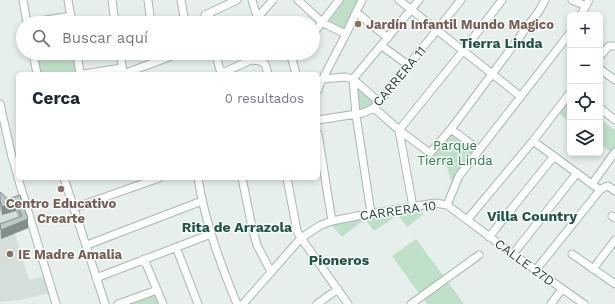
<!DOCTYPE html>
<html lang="es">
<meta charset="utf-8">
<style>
:root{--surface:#fff;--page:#f2f2f3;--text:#1f2937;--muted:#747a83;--line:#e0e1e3}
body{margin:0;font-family:"Work Sans",sans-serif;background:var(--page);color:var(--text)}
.controls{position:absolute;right:12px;top:12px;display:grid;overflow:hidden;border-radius:6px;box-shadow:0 2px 6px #0003}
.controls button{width:36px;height:36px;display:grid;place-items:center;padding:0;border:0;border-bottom:1px solid var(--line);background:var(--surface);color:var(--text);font:20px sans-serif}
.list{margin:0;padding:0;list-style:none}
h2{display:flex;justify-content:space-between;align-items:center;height:52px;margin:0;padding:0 16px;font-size:17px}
h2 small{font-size:13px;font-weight:400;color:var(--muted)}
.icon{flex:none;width:22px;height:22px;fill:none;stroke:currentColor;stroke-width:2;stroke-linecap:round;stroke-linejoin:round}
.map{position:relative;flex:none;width:615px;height:304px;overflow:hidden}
.search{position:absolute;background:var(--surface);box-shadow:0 2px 6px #0003;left:16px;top:16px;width:304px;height:44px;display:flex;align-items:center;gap:10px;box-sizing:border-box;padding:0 14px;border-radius:22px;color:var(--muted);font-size:15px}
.panel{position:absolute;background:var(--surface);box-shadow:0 2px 6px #0003;left:16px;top:72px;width:304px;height:108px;border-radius:6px}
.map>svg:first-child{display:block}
</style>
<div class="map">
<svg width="615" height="304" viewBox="0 0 615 304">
<rect width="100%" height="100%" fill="#e6efeb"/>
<path fill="#d4dfda" d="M0,199l22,3 8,25 -16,4 15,49 15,-4 5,17 -29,7 -20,2z"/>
<path fill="#bfe0c8" d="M339,0h23l-16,34 -23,-11z
M205,15l9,8h-29v-4z
M33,53h44l3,21h-43z
M353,79l26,23 -22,12z
M570,97v25l-14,-11z
M600,119l15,11v22l-2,2 -13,-10z
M451,129l28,21 -25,40 -7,-23 -17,-14z
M421,205l2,10 -16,12 -9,-12 -24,16 -9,-12 -23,18 -13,-15z
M416,239l48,65h-37l-35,-48z
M157,290l6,14h-45z"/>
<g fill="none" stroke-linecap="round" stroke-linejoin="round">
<g stroke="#a8b8b2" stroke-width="9">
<path id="minor" d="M23,0l4,23
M68,0l4,23
M112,0l3,23
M148,0l3,23
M181,0l4,23
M252,0l7,23
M298,0l25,23 23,11
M399,0l121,96
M502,0l-39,51 -64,79 31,23 21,-24 88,-118 6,-11
M572,0l14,6
M356,12l32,26
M205,15l32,-15
M205,15l7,4 2,4
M581,15l8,-15
M258,17l15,-17
M27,23l44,-7
M313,34l26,-34
M382,46l26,19
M33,53l4,21
M77,53l3,21
M120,53l3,19
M156,53l1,8
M215,53l6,20
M286,53l6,6 4,15
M600,56l9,-10h6
M260,61l5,3 3,10
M260,61l3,-8
M600,69l15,11
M83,74l39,-6
M123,74l57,-21
M220,74l31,-14 9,1
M322,79l23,-2 8,2
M353,79l3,36 15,98
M353,79l66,-79
M353,79l26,23
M318,90l2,-6 26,-50 16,-34
M0,104l12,53 6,20
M374,108l25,22 14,77
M600,108l15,12
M318,120l45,-7 11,-5 87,-108
M451,129l28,21
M318,134l14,87
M533,141l67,49
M18,178l38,126
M64,178l41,126
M198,178c7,44 22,85 39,126
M242,178l10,49 5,18 14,27
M287,178l10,53 4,7 47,66
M592,184l23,-32
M447,205l12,-29 111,-143
M74,208l85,-30
M612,216l3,2
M467,220l66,-79 37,-48
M489,237l65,-81
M87,245l115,-44
M176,247l22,57
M513,254l64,-81
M572,254l43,30
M144,259l19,45
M593,269l22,-29
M535,271l65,-81 5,-3 3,-1 7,5
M96,278l115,-44
M118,304l39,-14
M243,304l58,-66 20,-13 11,-4 30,-6 73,-12 12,2 66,49 71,50
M317,304l21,-15
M411,304l68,-49
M551,304l11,-15"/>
</g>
<use href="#minor" stroke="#fff" stroke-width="7"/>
</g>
<path fill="#a1aea9" d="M0,192l8,7 12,-4 8,33 -27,11 -1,-15 19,-7 -3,-6 -14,4 -2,-6z"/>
<path fill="#838d89" d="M16,202v9l-14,4v-8z
M28,219v9l-27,11v-9z"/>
<path fill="#bbcac4" stroke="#838d89" d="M0,192l8,7 12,-4 8,24 -27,11 -1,-6 22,-8 -6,-14 -14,5 -2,-6z"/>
<g fill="#8d6e63" stroke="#f7fbf9" stroke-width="1.5">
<circle cx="358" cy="24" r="4"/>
<circle cx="61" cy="189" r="4"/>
<circle cx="10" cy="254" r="4"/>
</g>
<g text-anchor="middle" stroke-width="3" stroke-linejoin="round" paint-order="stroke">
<g font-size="13" font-weight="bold" fill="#785e54" stroke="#f7fbf9" text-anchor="start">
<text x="366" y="29">Jardín Infantil Mundo Magico</text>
<text x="61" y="208" text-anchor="middle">Centro Educativo<tspan x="61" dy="15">Crearte</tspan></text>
<text x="18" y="259">IE Madre Amalia</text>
</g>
<g font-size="13" fill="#24423a" stroke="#f7fbf9">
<text transform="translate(399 76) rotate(-50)" y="5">CARRERA 11</text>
<text transform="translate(398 210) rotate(-8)" y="5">CARRERA 10</text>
<text transform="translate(525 262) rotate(36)" y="5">CALLE 27D</text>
</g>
<g font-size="13" fill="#2d7a4b" stroke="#f7fbf9">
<text x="455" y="150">Parque<tspan x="455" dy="15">Tierra Linda</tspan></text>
</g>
<g font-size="14" font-weight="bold" fill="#1f5548" stroke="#f7fbf9">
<text x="501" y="48">Tierra Linda</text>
<text x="532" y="221">Villa Country</text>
<text x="237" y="232">Rita de Arrazola</text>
<text x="339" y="265">Pioneros</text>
</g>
</g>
</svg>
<div class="controls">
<button>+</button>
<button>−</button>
<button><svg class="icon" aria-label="locate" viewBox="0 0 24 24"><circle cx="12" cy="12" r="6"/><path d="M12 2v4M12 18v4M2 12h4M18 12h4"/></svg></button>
<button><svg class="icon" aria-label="layers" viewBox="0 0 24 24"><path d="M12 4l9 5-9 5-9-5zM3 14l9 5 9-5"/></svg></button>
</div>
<div class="search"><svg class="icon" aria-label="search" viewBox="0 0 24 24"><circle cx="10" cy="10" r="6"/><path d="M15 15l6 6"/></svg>Buscar aquí</div>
<section class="panel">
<h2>Cerca<small>0 resultados</small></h2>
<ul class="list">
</ul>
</section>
</div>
